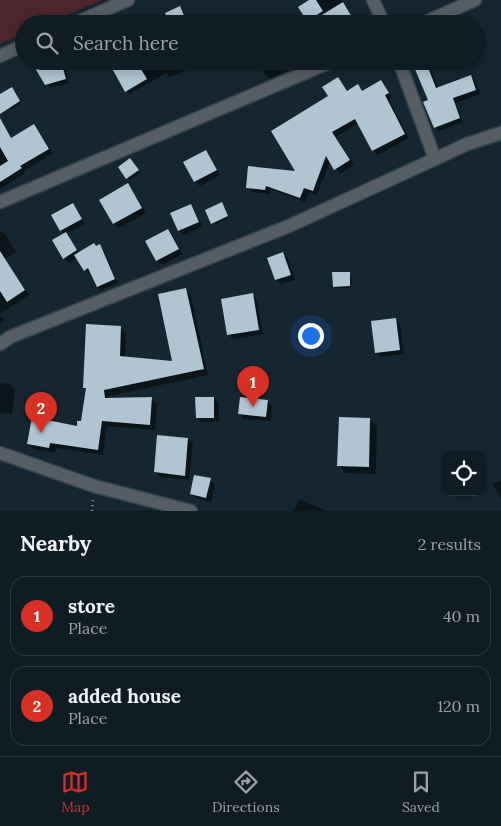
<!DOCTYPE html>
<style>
:root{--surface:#101c24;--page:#19252c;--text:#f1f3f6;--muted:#9ca1a6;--line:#303a41;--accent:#d93025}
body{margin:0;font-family:Lora,serif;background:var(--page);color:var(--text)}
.controls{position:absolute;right:15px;bottom:15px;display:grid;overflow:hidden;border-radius:10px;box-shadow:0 2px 12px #0003}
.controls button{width:45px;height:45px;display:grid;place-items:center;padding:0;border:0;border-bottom:1px solid var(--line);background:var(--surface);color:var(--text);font:25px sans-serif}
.you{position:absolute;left:310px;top:335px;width:18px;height:18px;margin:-12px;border:4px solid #fff;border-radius:50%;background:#1a73e8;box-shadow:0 0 0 8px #1a73e833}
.badge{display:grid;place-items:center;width:32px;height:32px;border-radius:50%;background:var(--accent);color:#fff;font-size:16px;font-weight:700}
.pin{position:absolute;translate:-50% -41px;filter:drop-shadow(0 1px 2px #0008)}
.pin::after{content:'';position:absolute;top:26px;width:18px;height:15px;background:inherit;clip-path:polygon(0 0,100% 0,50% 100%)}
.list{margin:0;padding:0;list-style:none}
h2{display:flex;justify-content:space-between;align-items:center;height:65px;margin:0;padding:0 20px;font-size:21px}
h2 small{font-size:16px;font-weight:400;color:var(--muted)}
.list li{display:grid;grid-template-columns:32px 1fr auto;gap:15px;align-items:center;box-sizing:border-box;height:80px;margin:0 10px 10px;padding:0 10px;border:1px solid var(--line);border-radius:15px}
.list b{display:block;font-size:19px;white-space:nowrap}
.list p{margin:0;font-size:16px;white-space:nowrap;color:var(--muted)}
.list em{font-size:16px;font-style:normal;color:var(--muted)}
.icon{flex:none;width:28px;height:28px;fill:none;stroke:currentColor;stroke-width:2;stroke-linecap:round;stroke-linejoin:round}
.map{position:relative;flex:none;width:501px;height:511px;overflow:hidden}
.search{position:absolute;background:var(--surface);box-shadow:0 2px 12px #0003;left:15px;right:15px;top:15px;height:55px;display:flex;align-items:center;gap:12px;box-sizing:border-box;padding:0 18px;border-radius:28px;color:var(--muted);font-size:19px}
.sheet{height:245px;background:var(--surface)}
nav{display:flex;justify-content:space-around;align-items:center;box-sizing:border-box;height:70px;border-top:1px solid var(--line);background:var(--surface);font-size:14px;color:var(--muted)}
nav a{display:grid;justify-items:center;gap:2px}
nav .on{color:var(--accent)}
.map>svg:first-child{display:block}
</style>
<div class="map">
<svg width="501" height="511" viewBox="0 0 501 511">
<rect width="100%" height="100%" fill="#162630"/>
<path fill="#4c262c" d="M0,0h103l-56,24h-23v10l-24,10z"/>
<path fill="#0007" d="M311,0h31l15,24h-46l-3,-4z
M179,8l4,3 5,13h-16z
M32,61h31l6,22 -19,5z
M109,61h72l4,10 -15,6 -4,-4 -37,21z
M234,61h15l-10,5z
M259,61h37l2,5 -28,13 -5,-5z
M426,63l4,4 8,21 33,-12 4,4 5,14 -24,9 7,19 -24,9 -4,-4 -6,-26z
M338,78l10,14 10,-6 5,5 18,-10 11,17 -3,2 20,38 -31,17 -5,-5 -14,-27 -23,14 18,28 -14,9 -10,-13 -13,34 -8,-3 -4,10 -35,-13v5l-18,-2 -5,-5 50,-15z
M13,91l8,13 -10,6 -2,-2z
M34,126l19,27 -29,18 1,2 -25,16v-46l12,-4z
M205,151l5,5 10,19 -20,11 -5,-4 -10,-20z
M132,162l8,11 -11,7 -2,-2z
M128,185l4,5 14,23 -27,15 -5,-4 -13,-24z
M72,204l5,5 8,15 -19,10 13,19 21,-7 3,3 15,34 -17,7 -3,-3 -7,-15 -3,2 -3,-4 -8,-13 -9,6 -4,-5 1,-24 -4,-4z
M222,204l7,14 -15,7 -2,-2z
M190,205l5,5 7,17 -18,8 -5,-5z
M0,231h1l5,4 10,17 -11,7 24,36 -29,19z
M168,231l4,4 11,19 -21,11 -5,-4 -10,-19z
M283,254l5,4 7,22 -14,4 -5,-4z
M349,273l2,2 1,13h-16l-2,-2z
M185,290l6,5 17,80 -99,21v3h42l6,5 -2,26 -48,-4 -4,29 -47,-7 -1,5 -22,-4 -5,-6 50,-15 4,-5 5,-33 -2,-2 36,-60 5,5 -1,25 49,4z
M252,295l5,5 6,34 -30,5 -5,-5z
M0,315l4,6 -4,3z
M395,319l5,5 4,30 -23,3 -5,-5z
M0,383l10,1 5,5 -3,25 -12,-1z
M214,398l5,5v19h-17l-5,-4z
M267,401l5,5 -1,15 -27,-2 -5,-5z
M369,419l8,7 -1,48 -30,-1 -7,-7z
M188,439l5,5 -4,36 -29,-3 -5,-5z
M210,480l5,4 -4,18 -15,-4 -4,-4z
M501,480v18l-8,-14z
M299,499l27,12h-32z"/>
<path fill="#b0c4d1" d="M309,0h7l7,11 -16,10 -9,-14z
M343,2l13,22h-49z
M180,6l6,14 -8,4h-8l-5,-11z
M31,61h30l5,18 -21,6z
M108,61h28l11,18 -22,13z
M426,62l10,26 35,-13 5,15 -23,8 7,20 -26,10 -11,-26 5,-2 -14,-33z
M338,77l9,14 11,-7 4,7 19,-11 8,13 -4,2 20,39 -33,17 -17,-32 -23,13 18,28 -16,10 -8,-14 -13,35 -9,-3 -4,10 -34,-12 -1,4 -19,-2 2,-22 47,5 -24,-40 57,-35 -6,-9z
M12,87l8,14 -20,13v-20z
M0,118l11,20 23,-14 15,25 -29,17 2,2 -22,14v-16l8,-5 -8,-14z
M206,150l11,20 -23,12 -11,-20z
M130,158l9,12 -13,9 -8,-12z
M128,183l14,25 -29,16 -14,-24z
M222,202l6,14 -17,8 -6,-14z
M73,203l9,16 -22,12 -9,-16z
M191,204l8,18 -21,9 -8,-18z
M168,229l11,20 -23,12 -11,-20z
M66,232l11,18 -14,9 -11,-19z
M94,243l2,3 4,-2 15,35 -18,8 -9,-19 -4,3 -10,-16z
M0,251l25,39 -18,12 -7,-11z
M283,252l8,23 -16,5 -8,-22z
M332,272h18v14l-17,1z
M186,288l18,81 -100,21 1,8 47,-1 -2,28 -48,-4 -4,29 -48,-7 -1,5 -22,-4 5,-27 45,9v-5h4l5,-33h-3l3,-64 35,2 -1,30 52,5 -14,-67z
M253,293l6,37 -32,5 -6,-36z
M396,318l4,32 -25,3 -4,-32z
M195,397h19v21h-18z
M240,397l28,3 -2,17 -28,-3z
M339,417l31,1 -1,49 -32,-1z
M157,435l31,3 -3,38 -31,-4z
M194,475l17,3 -5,20 -16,-4z"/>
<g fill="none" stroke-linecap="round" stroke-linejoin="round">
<g stroke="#35444e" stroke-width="15">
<path id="minor" d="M373,0l11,24
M73,24l55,-24
M421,24l54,-24
M0,56l24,-11
M399,61l36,98 32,-15 34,-11
M0,202l333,-141
M0,344l10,-7 279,-111 146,-67
M0,453l94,33 97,25"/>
</g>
<path stroke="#7f8b94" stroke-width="3" stroke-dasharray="1 4" stroke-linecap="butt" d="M92,511l1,-12"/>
<use href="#minor" stroke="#565e63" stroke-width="12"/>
</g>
</svg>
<div class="controls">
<button><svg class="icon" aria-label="locate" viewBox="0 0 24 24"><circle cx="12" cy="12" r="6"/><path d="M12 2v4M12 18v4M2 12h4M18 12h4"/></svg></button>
</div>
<div class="you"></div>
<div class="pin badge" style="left:253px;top:407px">1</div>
<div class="pin badge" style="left:41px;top:433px">2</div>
<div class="search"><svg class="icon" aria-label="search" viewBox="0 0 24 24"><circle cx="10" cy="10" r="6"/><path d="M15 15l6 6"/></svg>Search here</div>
</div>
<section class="sheet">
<h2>Nearby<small>2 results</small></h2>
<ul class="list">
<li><span class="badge">1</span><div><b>store</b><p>Place</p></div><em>40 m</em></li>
<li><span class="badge">2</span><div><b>added house</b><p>Place</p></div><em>120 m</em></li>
</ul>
</section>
<nav>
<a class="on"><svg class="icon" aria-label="map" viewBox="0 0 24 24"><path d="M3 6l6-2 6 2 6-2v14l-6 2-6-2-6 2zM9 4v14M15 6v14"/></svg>Map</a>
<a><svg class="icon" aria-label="directions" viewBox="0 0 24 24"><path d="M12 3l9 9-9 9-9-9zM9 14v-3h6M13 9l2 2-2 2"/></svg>Directions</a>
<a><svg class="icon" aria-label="saved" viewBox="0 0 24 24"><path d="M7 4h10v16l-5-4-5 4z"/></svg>Saved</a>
</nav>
